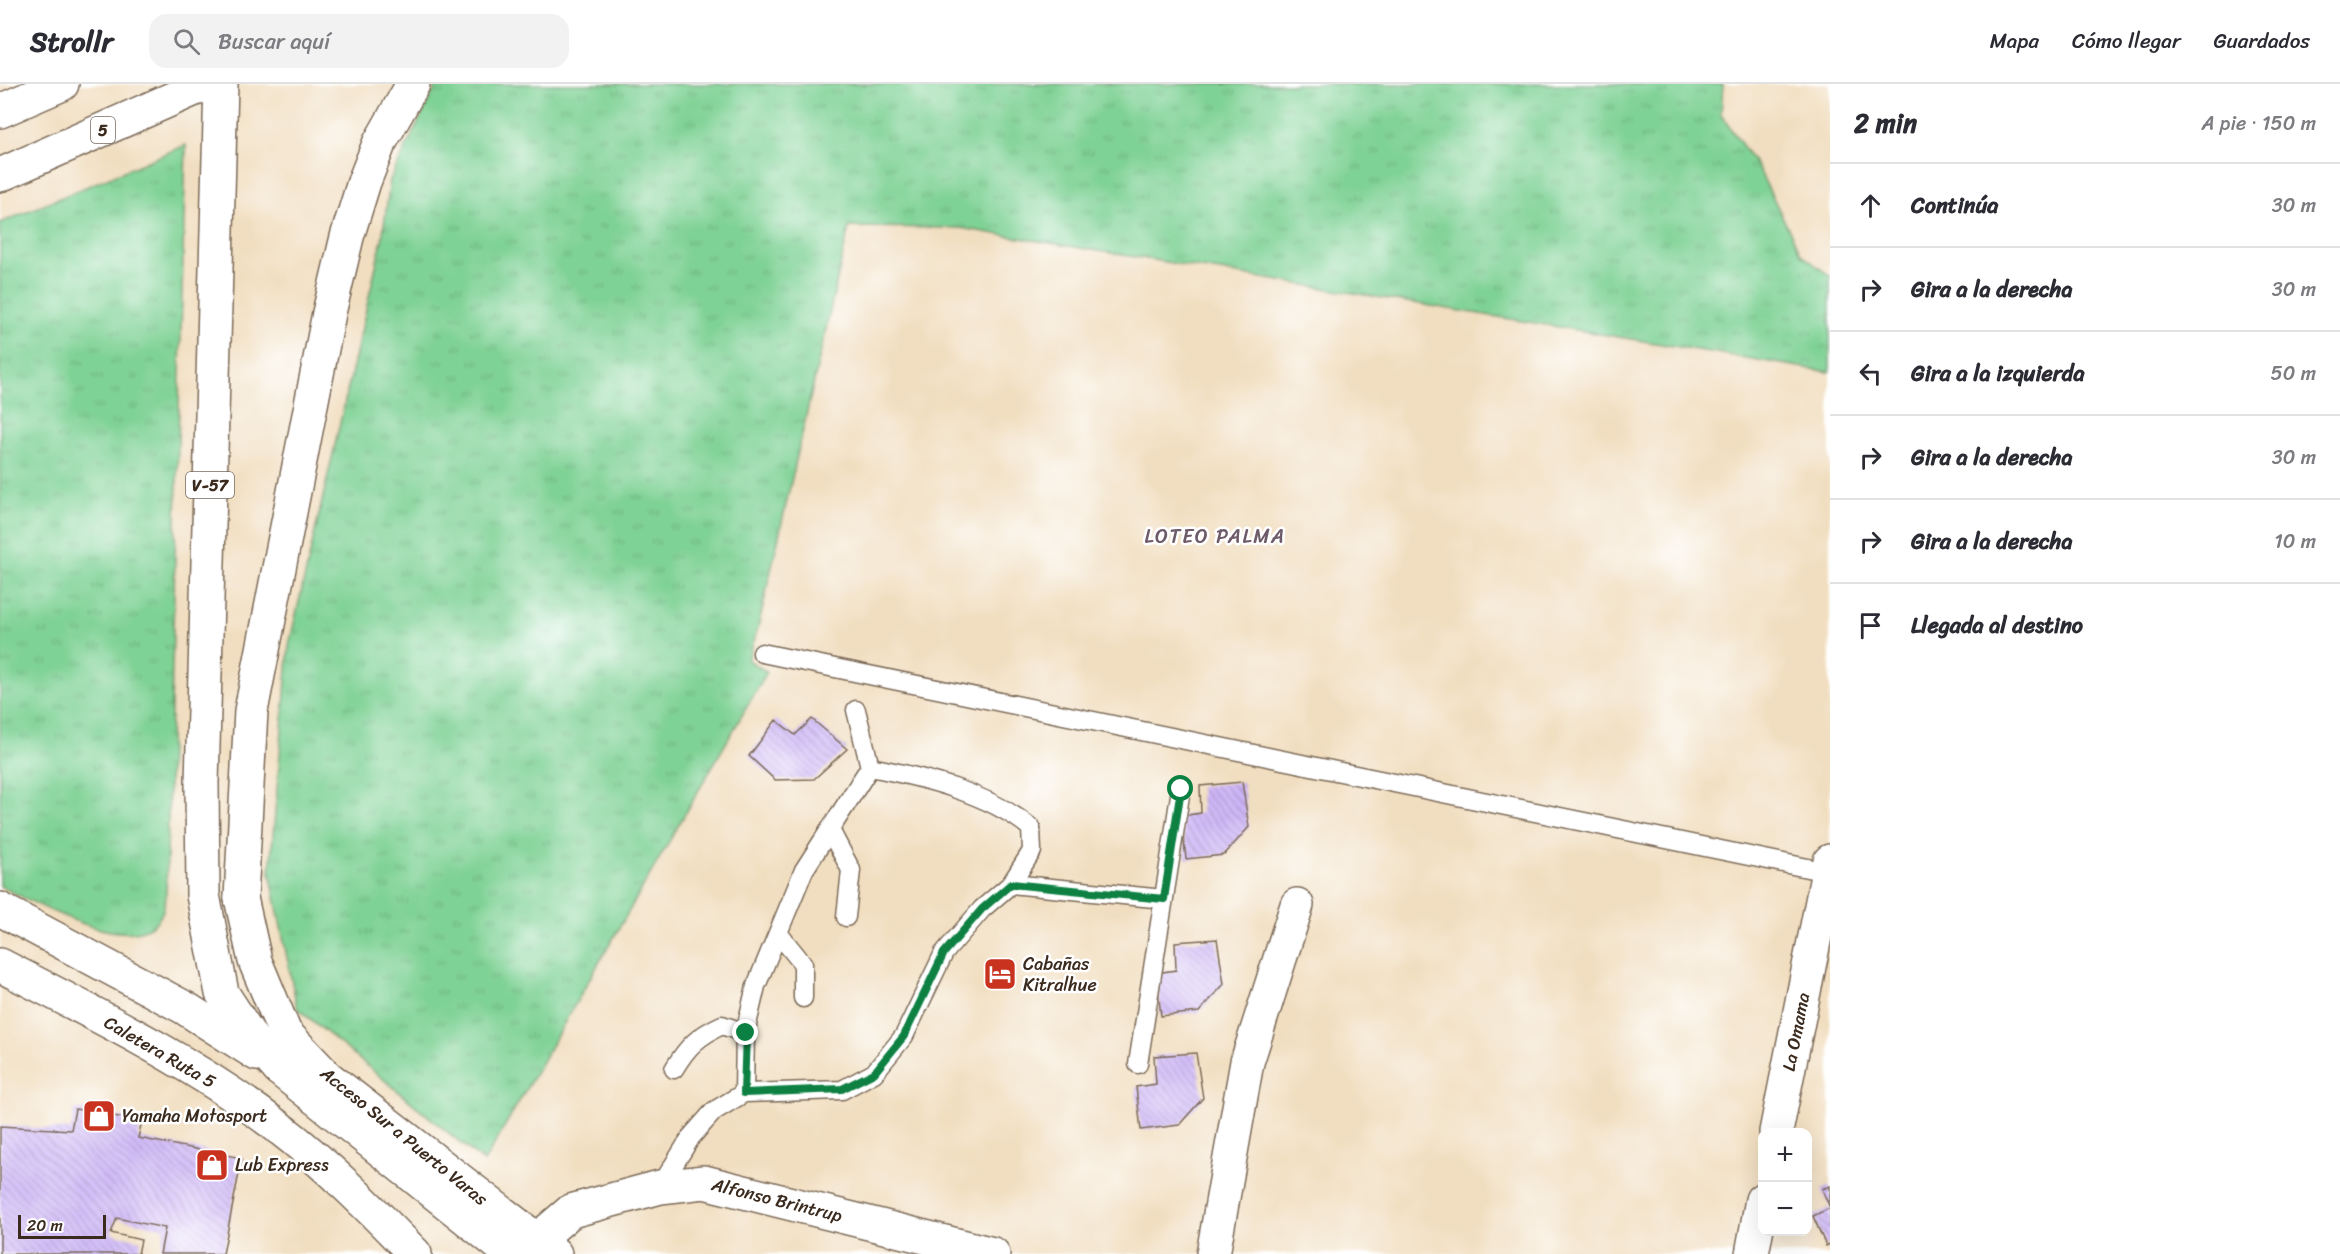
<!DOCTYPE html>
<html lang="es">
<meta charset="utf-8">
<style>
:root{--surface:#fff;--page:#f2f2f3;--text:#2b2b33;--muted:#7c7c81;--line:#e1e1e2}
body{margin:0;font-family:Sriracha,sans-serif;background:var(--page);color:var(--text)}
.controls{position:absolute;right:18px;bottom:18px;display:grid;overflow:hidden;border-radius:12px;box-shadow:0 6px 24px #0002}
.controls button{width:54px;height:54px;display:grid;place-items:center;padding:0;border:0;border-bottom:2px solid var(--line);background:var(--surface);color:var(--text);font:30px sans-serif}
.scale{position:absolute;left:18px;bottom:15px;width:88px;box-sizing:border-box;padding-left:6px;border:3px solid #3b2a1e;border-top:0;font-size:16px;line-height:21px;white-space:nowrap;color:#3b2a1e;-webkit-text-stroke:4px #fff;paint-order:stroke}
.stop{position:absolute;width:18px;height:18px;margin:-14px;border:4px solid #0b8043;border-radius:50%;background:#fff}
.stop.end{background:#0b8043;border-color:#fff;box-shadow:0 2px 6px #0008}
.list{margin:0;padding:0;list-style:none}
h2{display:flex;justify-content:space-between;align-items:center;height:78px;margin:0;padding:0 24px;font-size:26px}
h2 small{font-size:20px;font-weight:400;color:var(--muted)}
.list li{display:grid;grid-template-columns:39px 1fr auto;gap:18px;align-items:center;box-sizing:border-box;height:84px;padding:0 24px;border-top:2px solid var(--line)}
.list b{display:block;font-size:22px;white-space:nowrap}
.list em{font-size:20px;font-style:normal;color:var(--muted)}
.icon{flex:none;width:33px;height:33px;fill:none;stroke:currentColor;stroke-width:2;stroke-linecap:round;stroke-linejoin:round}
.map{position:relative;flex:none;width:1830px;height:1170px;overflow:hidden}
header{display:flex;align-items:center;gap:36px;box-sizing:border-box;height:84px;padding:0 30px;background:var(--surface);border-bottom:2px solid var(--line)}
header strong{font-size:28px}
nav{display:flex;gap:33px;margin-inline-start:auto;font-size:21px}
.search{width:420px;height:54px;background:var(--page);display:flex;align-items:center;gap:15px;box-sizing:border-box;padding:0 21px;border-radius:18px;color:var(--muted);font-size:22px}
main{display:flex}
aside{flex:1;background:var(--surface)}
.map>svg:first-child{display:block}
</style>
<header>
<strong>Strollr</strong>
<div class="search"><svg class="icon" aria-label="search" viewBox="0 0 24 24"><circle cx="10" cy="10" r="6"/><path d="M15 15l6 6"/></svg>Buscar aquí</div>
<nav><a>Mapa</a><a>Cómo llegar</a><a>Guardados</a></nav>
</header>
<main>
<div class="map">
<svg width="1830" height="1170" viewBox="0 0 1830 1170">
<defs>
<pattern id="grass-tufts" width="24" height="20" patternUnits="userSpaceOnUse" patternTransform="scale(1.5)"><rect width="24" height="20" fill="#7fd295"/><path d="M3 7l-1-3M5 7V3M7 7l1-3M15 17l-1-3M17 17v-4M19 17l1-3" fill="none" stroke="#6fb480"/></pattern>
<pattern id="building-back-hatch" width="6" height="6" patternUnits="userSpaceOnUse" patternTransform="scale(1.5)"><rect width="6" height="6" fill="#ceb6f8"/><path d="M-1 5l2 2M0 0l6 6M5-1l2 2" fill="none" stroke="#a894c8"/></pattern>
</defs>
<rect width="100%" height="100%" fill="#fff"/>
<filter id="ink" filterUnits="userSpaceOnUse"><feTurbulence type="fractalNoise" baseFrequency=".0167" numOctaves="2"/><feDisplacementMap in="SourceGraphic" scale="12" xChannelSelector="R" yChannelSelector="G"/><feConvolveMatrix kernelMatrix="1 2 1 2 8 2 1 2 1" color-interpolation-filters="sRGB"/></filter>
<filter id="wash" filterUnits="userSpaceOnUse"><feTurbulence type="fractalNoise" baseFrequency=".008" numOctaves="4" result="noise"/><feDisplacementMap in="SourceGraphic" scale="24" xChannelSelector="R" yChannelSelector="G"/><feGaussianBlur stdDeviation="1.35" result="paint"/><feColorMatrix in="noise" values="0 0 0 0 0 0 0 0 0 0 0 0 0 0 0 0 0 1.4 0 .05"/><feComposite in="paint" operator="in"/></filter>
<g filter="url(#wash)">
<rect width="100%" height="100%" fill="#f1dec0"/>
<path fill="url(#grass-tufts)" stroke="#5d7e5a" stroke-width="1.5" d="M437,0h1286l-2,31 37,53 43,86 29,22v96l-870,-144 -111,-1 -91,401 -10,32 19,12 -283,490 -187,-154 -27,-136 19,-227 93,-405 8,-60z
M186,61l-20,750c-1,5 -2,13 -4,18 -23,51 -130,-12 -162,-27v-663z"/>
<g id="blocks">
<path fill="url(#building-back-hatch)" d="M812,635l35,30 -33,30 -39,1 -26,-24 27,-36 19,15z
M1242,698l7,45 -25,28 -38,4 -5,-43 20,-3 -1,-27z
M1217,855l7,45 -25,28 -38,4 -5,-43 20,-3 -1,-28z
M1196,969l7,45 -24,27 -38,5 -5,-43 20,-3 -2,-28z
M75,1025l67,12 -4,17 104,20 -19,96h-63l5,-26 -48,-10 -6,15 30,7 -3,14h-138v-128l71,4z
M1830,1102v22l-8,-19z
M1830,1124v36l-4,2 -13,-30z"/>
</g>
</g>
<g filter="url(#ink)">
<use href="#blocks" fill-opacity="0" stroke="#7b6957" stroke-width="1.5"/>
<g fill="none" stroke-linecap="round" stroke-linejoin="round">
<g stroke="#7b6957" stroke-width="21">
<path id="lane" d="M762,569l1065,219
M830,746l21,40 -5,47
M1011,800l153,15
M778,849l25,31v34
M1138,980l43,-275
M674,985c13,-22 24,-33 48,-44l23,8
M744,1009l98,-3 32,-17 30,-37 40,-83 38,-44 29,-25 21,-33 -1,-23c-42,-35 -109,-51 -161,-61
M660,1103l31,-50 23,-26 30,-18 1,-60 11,-47 48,-116 66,-103 -14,-57"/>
</g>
<g stroke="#7b6957" stroke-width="36">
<path id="street" d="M0,881c95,49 193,97 278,162 50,38 94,83 137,127
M1776,1048l54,-271
M1213,1170l34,-192 50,-157
M1752,1170l10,-54"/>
</g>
<g stroke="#7b6957" stroke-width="36">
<path id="secondary" d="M241,814l14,63 30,72 42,44 228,177
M279,985l232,185
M536,1157l35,-30 89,-24 44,-5 289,72"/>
</g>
<g stroke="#7b6957" stroke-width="36">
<path id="highway" d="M221,0l-19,699 1,112 19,98 30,46 27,30
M0,27l62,-27
M0,91l206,-91
M241,814l10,-187 78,-398 18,-76 17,-55 15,-38 34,-60
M0,825l185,99 72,46"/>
</g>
<use href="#lane" stroke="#fff" stroke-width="18"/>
<use href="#street" stroke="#fff" stroke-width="33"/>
<use href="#secondary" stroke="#fff" stroke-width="33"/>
<use href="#highway" stroke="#fff" stroke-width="33"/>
</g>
</g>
<g fill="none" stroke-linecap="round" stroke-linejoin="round" filter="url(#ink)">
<path stroke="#0b8043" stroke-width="8" d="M746,949l-2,60 98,-4 32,-16 30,-37 40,-83 38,-44 29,-25 153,15 17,-110"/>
</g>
<defs>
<g id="hotel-square" transform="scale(1.725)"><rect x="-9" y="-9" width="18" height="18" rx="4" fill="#c8321e" stroke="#fff"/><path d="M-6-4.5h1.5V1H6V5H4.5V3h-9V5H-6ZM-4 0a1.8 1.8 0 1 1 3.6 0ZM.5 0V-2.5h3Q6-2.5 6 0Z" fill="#fff"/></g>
<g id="shop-square" transform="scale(1.725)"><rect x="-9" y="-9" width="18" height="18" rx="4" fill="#c8321e" stroke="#fff"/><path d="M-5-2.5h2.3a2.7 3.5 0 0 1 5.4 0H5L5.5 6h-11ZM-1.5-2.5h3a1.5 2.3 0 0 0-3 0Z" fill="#fff"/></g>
</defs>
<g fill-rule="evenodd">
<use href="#hotel-square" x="1000" y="890"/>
<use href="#shop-square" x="99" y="1032"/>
<use href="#shop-square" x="212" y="1081"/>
</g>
<g text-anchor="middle" stroke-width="5" stroke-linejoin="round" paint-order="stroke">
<g fill="#fff" stroke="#766a62" stroke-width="1.5">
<rect x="91" y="33" width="24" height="26" rx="4.5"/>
<rect x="186" y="388" width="48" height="26" rx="4.5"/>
</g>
<g font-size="16" font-weight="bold" fill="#3b2a1e">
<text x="103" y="52">5</text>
<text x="210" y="407">V-57</text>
</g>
<g font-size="18" fill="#3b2a1e" stroke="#fff" text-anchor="start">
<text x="1023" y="886">Cabañas<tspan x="1023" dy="21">Kitralhue</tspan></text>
<text x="122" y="1038">Yamaha Motosport</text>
<text x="235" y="1087">Lub Express</text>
</g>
<g font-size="18" fill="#3b2a1e" stroke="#fff">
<text transform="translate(1796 948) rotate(-79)" y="6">La Omama</text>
<text transform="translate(160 968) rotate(30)" y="6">Caletera Ruta 5</text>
<text transform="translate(404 1052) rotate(39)" y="6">Acceso Sur a Puerto Varas</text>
<text transform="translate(777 1116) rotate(14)" y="6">Alfonso Brintrup</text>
</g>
<g font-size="20" letter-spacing="1.5" fill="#6e5b6a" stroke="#fff">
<text x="1215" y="459">LOTEO PALMA</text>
</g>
</g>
</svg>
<div class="controls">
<button>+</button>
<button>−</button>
</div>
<div class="scale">20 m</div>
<div class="stop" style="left:1181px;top:705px"></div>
<div class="stop end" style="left:746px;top:949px"></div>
</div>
<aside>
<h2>2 min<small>A pie · 150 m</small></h2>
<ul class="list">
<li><svg class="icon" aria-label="ahead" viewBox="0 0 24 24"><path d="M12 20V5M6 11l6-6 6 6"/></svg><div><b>Continúa</b></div><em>30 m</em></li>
<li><svg class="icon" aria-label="right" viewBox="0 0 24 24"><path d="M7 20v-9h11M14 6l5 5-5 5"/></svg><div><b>Gira a la derecha</b></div><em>30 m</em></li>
<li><svg class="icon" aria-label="left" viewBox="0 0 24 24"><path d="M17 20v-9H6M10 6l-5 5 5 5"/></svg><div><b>Gira a la izquierda</b></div><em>50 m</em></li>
<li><svg class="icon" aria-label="right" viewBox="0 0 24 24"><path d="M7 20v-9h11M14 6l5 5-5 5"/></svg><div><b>Gira a la derecha</b></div><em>30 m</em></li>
<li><svg class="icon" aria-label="right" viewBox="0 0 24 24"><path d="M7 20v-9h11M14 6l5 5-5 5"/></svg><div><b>Gira a la derecha</b></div><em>10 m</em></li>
<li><svg class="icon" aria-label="arrive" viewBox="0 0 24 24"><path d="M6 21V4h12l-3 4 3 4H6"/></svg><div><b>Llegada al destino</b></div></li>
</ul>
</aside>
</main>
